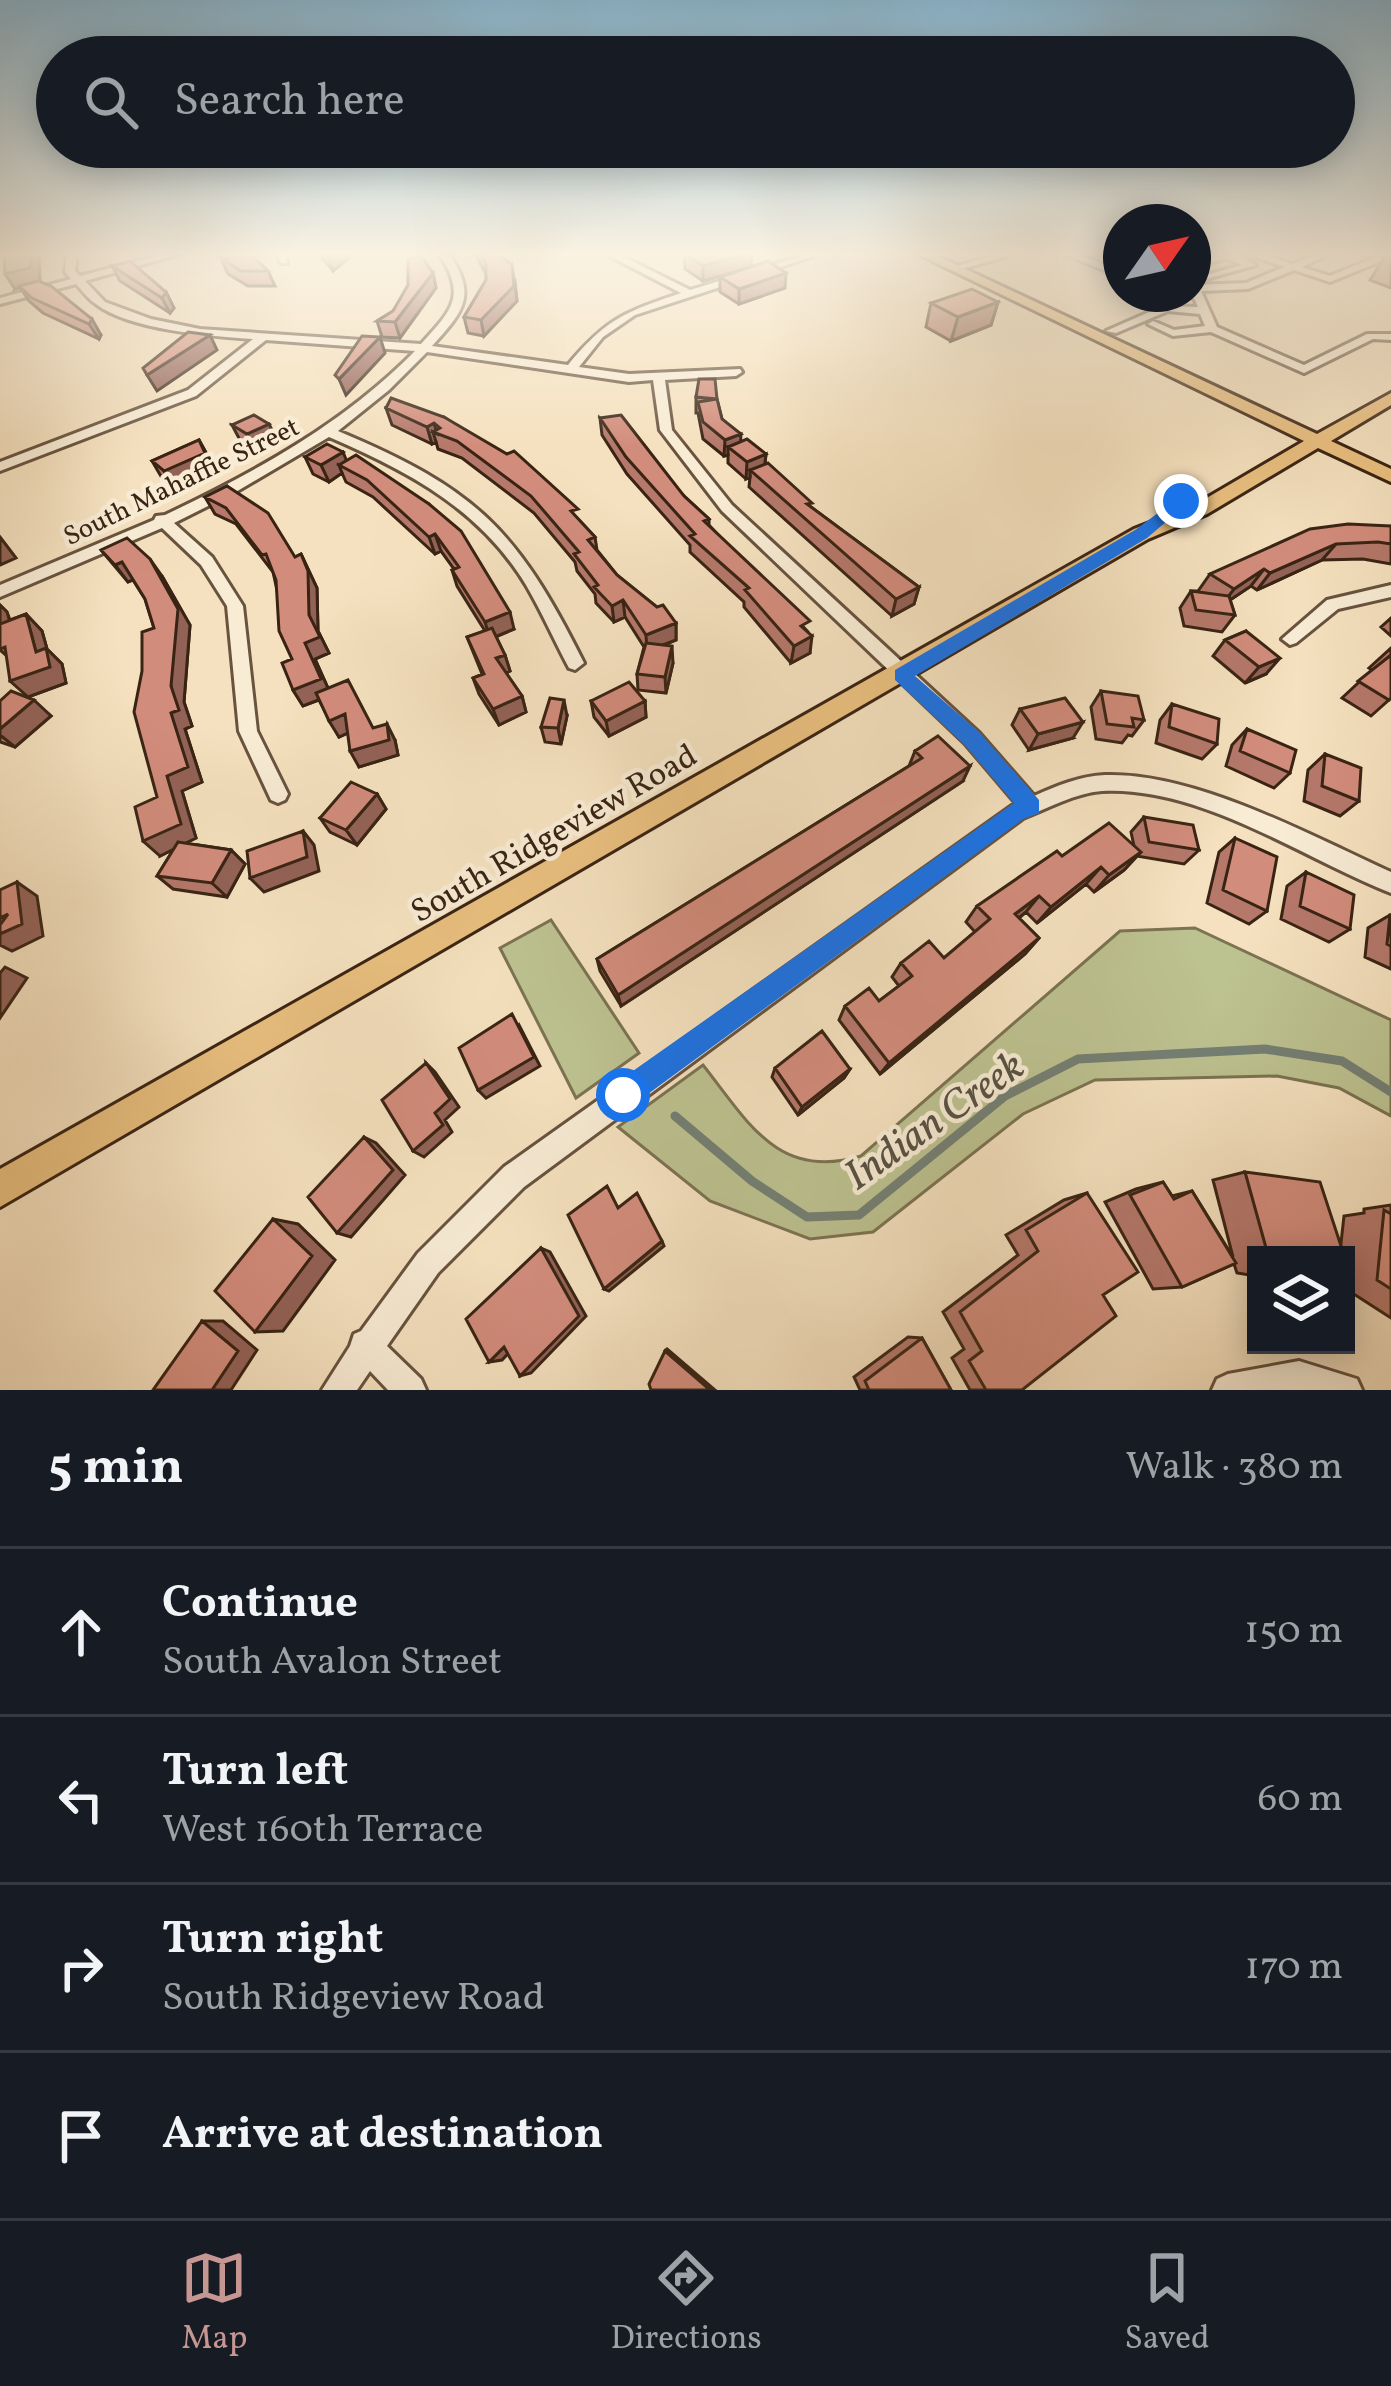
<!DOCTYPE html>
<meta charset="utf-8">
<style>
:root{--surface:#171b24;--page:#242831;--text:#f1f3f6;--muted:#9ea1a6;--line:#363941;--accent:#c59692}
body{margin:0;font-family:Vollkorn,serif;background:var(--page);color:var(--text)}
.controls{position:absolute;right:36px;bottom:36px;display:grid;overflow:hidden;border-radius:0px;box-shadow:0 6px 30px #0003}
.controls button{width:108px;height:108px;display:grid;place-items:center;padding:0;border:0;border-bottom:3px solid var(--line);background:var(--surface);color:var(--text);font:60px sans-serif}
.compass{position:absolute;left:1103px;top:204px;width:108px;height:108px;border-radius:50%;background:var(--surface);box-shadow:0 6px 30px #0003;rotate:56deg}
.stop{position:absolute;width:36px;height:36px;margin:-27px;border:9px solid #1a73e8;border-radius:50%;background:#fff}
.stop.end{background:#1a73e8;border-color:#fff;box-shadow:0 3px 12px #0008}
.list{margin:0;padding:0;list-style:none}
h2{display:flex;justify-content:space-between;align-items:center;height:156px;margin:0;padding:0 48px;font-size:51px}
h2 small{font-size:39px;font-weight:400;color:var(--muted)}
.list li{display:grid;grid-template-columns:78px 1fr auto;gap:36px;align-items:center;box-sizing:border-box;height:168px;padding:0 48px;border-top:3px solid var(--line)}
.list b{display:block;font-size:45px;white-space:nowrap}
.list p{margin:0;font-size:39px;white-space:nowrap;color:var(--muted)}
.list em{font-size:39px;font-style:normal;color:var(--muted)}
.icon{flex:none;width:66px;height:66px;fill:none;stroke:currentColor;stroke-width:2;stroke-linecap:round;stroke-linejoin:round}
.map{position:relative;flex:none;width:1391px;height:1390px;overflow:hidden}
.search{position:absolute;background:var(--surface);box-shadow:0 6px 30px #0003;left:36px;right:36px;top:36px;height:132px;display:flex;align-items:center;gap:30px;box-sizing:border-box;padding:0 42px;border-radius:66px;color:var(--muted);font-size:45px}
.sheet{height:828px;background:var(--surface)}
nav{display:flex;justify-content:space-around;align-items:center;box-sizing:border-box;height:168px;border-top:3px solid var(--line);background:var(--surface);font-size:33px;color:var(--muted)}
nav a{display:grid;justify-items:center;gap:6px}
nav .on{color:var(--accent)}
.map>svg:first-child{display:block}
</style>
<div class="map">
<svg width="1391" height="1390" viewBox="0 0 1391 1390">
<rect width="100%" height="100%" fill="#f5e1bf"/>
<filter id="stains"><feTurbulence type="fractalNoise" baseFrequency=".00167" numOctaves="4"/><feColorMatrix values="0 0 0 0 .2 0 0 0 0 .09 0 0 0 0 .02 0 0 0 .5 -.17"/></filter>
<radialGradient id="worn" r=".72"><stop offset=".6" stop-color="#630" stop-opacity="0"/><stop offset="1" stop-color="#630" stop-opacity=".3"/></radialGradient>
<path fill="#bdc291" stroke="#7b7352" stroke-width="3" d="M551,920l88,133 -63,45 -76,-150z
M1195,928l196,92v96l-52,-28 -62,-12 -182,4 -72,34 -150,118 -63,7 -100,-38 -92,-74 85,-62c45,57 75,116 158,91l259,-225z"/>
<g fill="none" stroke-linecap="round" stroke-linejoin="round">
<path stroke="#748074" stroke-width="9" d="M675,1116l77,65 55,36 52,-2 146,-119 73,-37 187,-10 77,12 49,31"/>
<g stroke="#68533f" stroke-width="6">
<path id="minor" d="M67,252h10l-2,19 5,5 92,-24h14l-101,29 20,21 46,17 49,10 221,15c32,-35 46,-48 17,-92h10c29,43 17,58 -16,94l136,19c38,-46 57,-53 113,-72l-79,-41h12l76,38 121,-37v4l-176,58 -32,22 -24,30 50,7 111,-5 2,3 -6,4 -71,4 7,50 60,75 247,228 55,63c22,-10 46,-20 71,-21 90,-3 204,60 286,97v21c-89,-35 -190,-107 -289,-102 -27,2 -53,17 -79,27l-499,369 -86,86 -51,73 34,33 5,11h-38l-18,-19 -13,19h-35l28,-44 4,-12 7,-3 57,-78 86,-86 512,-364 -51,-60 -243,-232 -62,-81 -7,-50 -24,2 -202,-30 -38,38 -51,41c138,58 179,98 246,232l-9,7 -6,-2c-15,-28 -27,-56 -43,-83 -46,-76 -118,-114 -197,-148l-95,56 -60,30 38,34 31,49 14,125 31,63 -3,6 -7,3 -7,-3 -32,-69 -12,-125 -26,-41 -39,-37 -162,69v-12l154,-65 2,-4 9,-1c92,-44 178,-91 250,-164l-149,-11 -70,56 -196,75v-9l188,-72 65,-51c-42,-3 -123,-9 -157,-35 -8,-5 -14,-14 -20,-20l-76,20v-6l71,-19 -6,-7z
M276,252h10l1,11h-6z
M1006,252h15l-66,19 -5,-3z
M1059,252h13l49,19v6z
M1224,252h14l-3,2 21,11 -57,16v-4l43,-12 -16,-7 -33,11v-6z
M1242,252h13l38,12 29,-12h12l-32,15 28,9 58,-24h3v5l-61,25 -36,-12 -46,19 -47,2 16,36 87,38 63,-31h24v6l-18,-1 -69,34 -93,-41 -38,4 -25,-12 5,-3 21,9 31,-4 -5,-12 -32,-3 -52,22 -10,-2 57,-25 35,1 -6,-13 1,-9 53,-2 38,-16z
M1391,585v12l-53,12 -42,34 -6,2 -8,-6 45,-39z
M1299,1361l58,18 5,11h-150l5,-11 11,-5z"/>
</g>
<g stroke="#392414" stroke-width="6">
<path id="major" d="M914,252h15l388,182 74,-41v12l-60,36 60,28v13l-73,-34 -111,66 -59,25 -1148,668v-38l1134,-640 59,-23 111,-65z"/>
</g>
<use href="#minor" fill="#f8ecd5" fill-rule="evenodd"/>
<use href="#major" fill="#eac080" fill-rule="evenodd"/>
</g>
<path fill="#b5786b" stroke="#392414" stroke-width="3" d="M39,252l1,30 11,4 50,49 -2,4 -56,-26 -14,-12 -9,-14 -5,2z
M218,252h30l20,19 7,15h-27l-20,-12z
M317,252h31l2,5 -17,14z
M474,252h22l19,28 2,21 -33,35 -16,-3 -4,-16 22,-37v-6z
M1388,252h3v36l-21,-8z
M684,254l67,13 -48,14 -18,-12z
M112,266l54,26 8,16 -4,5 -50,-32z
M433,273l3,15 -36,50 -18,-1 -5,-16 16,-10z
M720,277l65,11 -46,16 -19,-12z
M998,302l-7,23 -40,16 -25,-14 5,-24z
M696,397l21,2 5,20 18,23 26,12 -1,10 46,43 108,80 -5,17 -22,12 -143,-129 1,-10 -4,2 -18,-16v-8l-4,1 -21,-17 -5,-26h-2z
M386,408l58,9 135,103 16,17 2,13 20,25 59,48v17l-12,5 9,18 -7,30 -28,-3 -1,-16 7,-27 -19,-30 -11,5 -18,-19 -1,-9 -18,-23 -2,-9 -41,-49 -72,-55 -24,-9 -2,-7 -4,2 -40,-19z
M600,418l109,101v6l99,107 2,21 -19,10 -47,-56v-5l-54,-50v-7l-63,-71 -25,-39z
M232,425l45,15 -21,11 -15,-9z
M199,440l16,29 -41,19 -12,-10 -10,-17z
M305,457l41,4 83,43 85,125 -18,8 9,18 5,16 -4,2 16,23 4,16 -27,13 -20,-31 -6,-16 9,-4 -15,-37 18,-6 -28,-45 -5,-16 2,-1 -13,-18 -6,3 -62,-57 -27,-15 -4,-9 -13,9 -16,-8z
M227,486l68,71 6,-3 16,34 1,43 11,22 -14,6 13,29 45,40 22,12 3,15 -39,12 -11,-34 -9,4 -20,-37 -16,6 -10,-16 -1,-31 -19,-87 -37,-48 -21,-10 -10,-17z
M1391,526v38l-28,-5 -41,1 -65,30 -6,-4 -21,14 5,15 -13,17 -38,-6 -4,-18 11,-17h7l12,-17z
M101,550l61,26 28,49 -6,77 8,24 -7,3 17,53 -20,9 14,47 -11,5 46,7 14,14 -18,33 -54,-8 -16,-13 17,-27 -14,7 -6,-228 -9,-29 -12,-19 -5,2z
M0,605l7,7 3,8 16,-6 16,17 5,18 15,15 4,19 -38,14 23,19 -36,31 -15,-5v-41l28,-4 -21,-41 -7,-6z
M1391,618v18l-10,-9z
M1246,631l20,43 -21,9 -32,-27 12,-16z
M1391,648v50l-20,18 -29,-18 30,-28 -3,-2z
M1101,691l43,29 -12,16 -4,-1 -6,8 -26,-4 -5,-32z
M591,701h54l1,16 -37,19 -15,-19z
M1172,704l45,40 -15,15 -46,-16 4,-23z
M1020,709l53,29 -44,12 -17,-25z
M567,716l-6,28 -16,-2 -4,-15z
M1247,729l43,44 -16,15 -48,-22 6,-21z
M915,751l48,30 -342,225 -21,-35 -3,-12 312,-193z
M1325,754l34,47 -19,15 -36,-15 4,-31z
M377,794l9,15 -29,36 -27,-13 -10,-14z
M1144,817l55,33 -15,14 -47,-8 -13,14 -30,22 -8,-8 -49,39 -11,-11 -7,6 20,20 -14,16 -145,120 -41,-54 6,-14 34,-5 20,-15 -7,-9 9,-14 43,-5 31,-26 -9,-10 11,-16 85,-50 72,-10 -3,-14z
M1235,838l32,73 -18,13 -42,-21 12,-51z
M1306,872l44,57 -21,13 -48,-23 6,-33z
M1390,915h1v54l-26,-12 3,-29z
M775,1068l75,1 -6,9 -46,37 -26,-38z
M1245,1172l96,71 3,-27 20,-3v-4l27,-4v113l-45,-29v-34h-90v21l-19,-3 -3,-9 -52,23 -29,2 -48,-87 31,-13 27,-7 9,14 20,-5 41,66 -20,-77z
M1087,1193l16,102 -81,95h-52l-18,-32 12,-9 -21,-37 75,-57 -12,-20 58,-35z
M908,1337l14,1 29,52h-91l-6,-13z"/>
<path fill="#936257" stroke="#392414" stroke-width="3" d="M31,252h8l1,31 -25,6 -10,-15z
M333,252h15l2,5 -17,14 -5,-15z
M752,252l-1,15 -48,14v-15z
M512,265l5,36 -33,35 -3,-16z
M433,273l3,15 -36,50 -5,-16z
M786,273l-1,15 -46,16v-15z
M166,292l8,16 -4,5 -8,-15z
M998,302l-7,23 -40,16 7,-24z
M92,319l9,16 -2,4 -10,-15z
M210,335l7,15 -60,41 -10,-16z
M380,337l5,16 -39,42 -7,-16z
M434,423l3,11 -4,-2 3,10 -4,2 -5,-17z
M269,424l8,16 -21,11 -9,-17z
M741,434l-1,16 -12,-3v8l-4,1 1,-16z
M199,440l16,29 -41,19 -10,-17z
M343,452l7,17 -11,-4 3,8 -13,9 -8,-17z
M766,454l-2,17 -14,-1v7l-4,2 1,-17z
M435,534l6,17 -6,3 -6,-17z
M0,537l16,21 -16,7z
M1336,544l-14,16 -65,30 13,-17z
M301,554l16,34 1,43 11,22 -14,6 16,36 -28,11 -10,-16 12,-47 4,-28z
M150,559l12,17 28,49 -6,77 8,24 -7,3 17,53 -20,9 14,47 -36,18 -17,-15 24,-65 4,-90z
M122,562l13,17 -7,3 -13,-17z
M1264,569l-13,17 -30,20 13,-17z
M919,587l-5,17 -22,12 4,-17z
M623,600l2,17 -11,5 -2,-16z
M0,605l7,7 6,20 -13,5z
M510,612l4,17 -24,10 -5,-17z
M26,614l16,17 5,18 15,15 4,19 -38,14 -18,-16 26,-29z
M676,623v17l-29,11 -1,-16z
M812,636l-2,17 -19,10 3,-17z
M672,646l1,17 -7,30 -1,-16z
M505,655l5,16 -9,4 -5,-17z
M1280,658l-14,16 -21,9 14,-16z
M522,696l4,16 -27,13 -6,-16z
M34,700l17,16 -36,31 -15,-12v-6z
M564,700l3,16 -6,28 -3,-16z
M645,701l1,16 -37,19 -3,-15z
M345,714l9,16 -15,7 -10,-16z
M1083,722l-10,16 -44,12 9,-16z
M387,724l8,16 3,15 -39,12 -9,-16 31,-9z
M970,766l-7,15 -342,225 -3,-11z
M377,794l9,15 -29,36 -11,-15z
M303,831l11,14 5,26 -55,21 -14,-14z
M231,850l14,14 -18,33 -15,-14z
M1141,852l-17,18 -30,22 15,-17z
M1101,867l-15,17 -49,39 14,-16z
M17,882l20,14 6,40 -31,15 -12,-6v-27z
M1039,896l-13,16 -23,18 12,-16z
M1039,938l-14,16 -145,120 9,-11z
M5,967l22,11 -27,40v-45z
M519,1025l21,41 -54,32 -8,-8z
M426,1063l9,9 24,35 -14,13 7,12 -28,25 -11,-6 22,-38z
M850,1069l-6,9 -46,37 4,-8z
M364,1137l12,6 29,32 -54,62 -14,-4z
M273,1219l25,5 37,36 -52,71 -28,1z
M662,1241l2,5 -55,45 -5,-2z
M541,1248l9,4 36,64 -55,57 -11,3z
M202,1321h21l34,29 -26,40h-19z
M516,1345l-14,15 -13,2 15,-15z
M667,1349l48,41h-5l-45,-39z"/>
<path fill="#d28c7c" stroke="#392414" stroke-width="3" d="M4,252h27l-1,16 -25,6z
M221,252h27l20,19h-27l-19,-12 5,-1z
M479,252h17l16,13 2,21 -33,34 -17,-3 22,-37v-16z
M694,252h58l-49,14 -19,-12z
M421,256l12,17 -38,49 -18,-1 16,-10 15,-26v-26z
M130,261l36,31 -4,6 -50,-32z
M768,261l18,12 -47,16 -19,-12z
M38,281l13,5 41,33 -3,5 -57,-26 -13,-12z
M972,289l26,13 -40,15 -27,-14z
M188,332l22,3 -63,40 -4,-7z
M362,336l18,1 -41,42 -4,-4z
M699,379h16l2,20 -21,-2z
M391,398l53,19 63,37 7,-3 64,58 -7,2 24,26 -7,3 29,35 40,32 6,-2 13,18 -30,12 -23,-35 -11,6 -18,-19 4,-2 -24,-31 5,-2 -48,-56 -74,-55 -24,-9 7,-4 -6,-5 -7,4 -41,-19z
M717,399l5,20 19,15 -16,6 -22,-18 -5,-20z
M254,415l15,9 -22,10 -15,-9z
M621,415l63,81 25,23 -5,2 106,100 -9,5 11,10 -18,10 -49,-56 4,-2 -59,-52 5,-2 -69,-77 -26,-39z
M747,439l19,15 -19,8 -19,-15z
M199,440l6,13 -41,18 -12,-10z
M327,444l16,8 -22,13 -16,-8z
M356,455l73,49 32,27 49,81 -25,10 -33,-52 7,-3 -24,-33 -6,3 -62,-57 -28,-15z
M768,463l44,40 -5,1 112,83 -23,12 -146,-129z
M227,486l41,27 27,44 6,-3 7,17 1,44 11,22 -15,6 16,36 -28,11 -11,-27 10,-4 -13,-28 -3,-51 -10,-26 -4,1 -36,-47 -21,-11z
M1348,524l43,2v18l-13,-2 -42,2 -66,29 -6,-4 -30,20 -24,-15 100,-45z
M127,538l23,21 28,50 -7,77 8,24 -8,3 17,54 -21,9 14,48 -38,17 -8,-34 22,-10 -23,-85 8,-41v-39l12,-4 -9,-29 -23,-37 -7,3 -14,-15z
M1191,591l38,5 6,19 -39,-5z
M26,614l10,38 10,-4 4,19 -40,14 -5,-34 -5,2v-25z
M492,628l13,27 -9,3 26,38 -29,13 -20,-31 11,-4 -17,-37z
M1246,631l34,27 -21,9 -34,-27z
M646,643l26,3 -7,31 -28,-3z
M1391,655v43l-2,2 -31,-19z
M348,680l25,48 14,-4 2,16 -39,11 -5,-37 -16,7 -13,-28z
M629,682l16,19 -39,20 -15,-20z
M11,691l23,9 -34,29v-28z
M1101,691l37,5 6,24 -12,-2 2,9 -27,-3z
M550,698l14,2 -6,28 -17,-1z
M1065,698l18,24 -45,12 -18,-25z
M1172,704l47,15 -2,25 -48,-17z
M1247,729l49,21 -6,23 -50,-22z
M938,736l32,30 -352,229 -21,-36 325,-201 -7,-7z
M1325,754l36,14 -2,33 -37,-15z
M351,782l26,12 -31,36 -26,-12z
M1144,817l49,8 6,25 -50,-8z
M1109,823l32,29 -32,23 -8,-8 -50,40 -12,-11 -24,18 24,24 -150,125 -44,-57 24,-18 10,13 33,-25 -11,-13 28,-22 15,17 46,-39 -13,-13 80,-55 5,5z
M303,831l4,26 -57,21 -3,-27z
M1235,838l42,19 -10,54 -44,-21z
M178,842l53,8 -19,33 -55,-7z
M1306,872l48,23 -4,34 -50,-23z
M17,882l5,42 -22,10v-9l8,-11 -8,4v-28z
M1390,915h1v31l-4,-2z
M512,1014l22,43 -56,33 -19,-42z
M822,1031l28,38 -48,38 -27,-39z
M426,1063l24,36 -15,14 8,12 -30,26 -31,-51z
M364,1137l29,33 -56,63 -29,-36z
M1245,1172l75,10 24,73 -37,-3 1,3h-40z
M1163,1182l11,17 18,-8 44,72 -54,24 -52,-92z
M607,1186l11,22 19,-15 25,48 -58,48 -36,-74z
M1087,1193l51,79 -35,23 13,21 -94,74h-36l-17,-29 13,-10 -22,-39 78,-61 -12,-21z
M1384,1210l7,4v75l-14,-9z
M273,1219l39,37 -57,76 -40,-41z
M541,1248l38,68 -59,60 -16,-29 -15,15 -23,-43z
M202,1321l36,30 -26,39h-59z
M922,1338l29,52h-82l-4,-9z
M665,1351l45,39h-59l-2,-6z"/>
<linearGradient id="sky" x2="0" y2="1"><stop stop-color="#89b8d3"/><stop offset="0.57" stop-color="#faf2e2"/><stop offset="1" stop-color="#faf2e2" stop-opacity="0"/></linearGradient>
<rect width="1391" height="446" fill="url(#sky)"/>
<path fill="#1a73e8" d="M1181,496l6,8 -40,34 -232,138 64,56 60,68v13l-16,6 -390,286h-20v-20l401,-282 -50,-59 -69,-64v-10l240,-140z"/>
<g text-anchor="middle" stroke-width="9" stroke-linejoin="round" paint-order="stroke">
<g font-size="27" fill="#392414" stroke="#f8ecd5">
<text transform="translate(181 481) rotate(-26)" y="9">South Mahaffie Street</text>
</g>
<g font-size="33" fill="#392414" stroke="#f8ecd5">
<text transform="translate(553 832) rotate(-30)" y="12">South Ridgeview Road</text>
</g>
<g font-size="42" font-style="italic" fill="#575244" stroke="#f8ecd5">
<text transform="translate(933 1119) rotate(-35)" y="15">Indian Creek</text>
</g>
</g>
<rect width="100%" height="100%" filter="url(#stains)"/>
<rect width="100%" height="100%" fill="url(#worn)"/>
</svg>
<div class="controls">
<button><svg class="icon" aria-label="layers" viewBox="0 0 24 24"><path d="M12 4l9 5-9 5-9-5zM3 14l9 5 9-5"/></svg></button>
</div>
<svg class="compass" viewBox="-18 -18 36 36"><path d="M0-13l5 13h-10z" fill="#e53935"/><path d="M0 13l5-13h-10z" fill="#9ea1a6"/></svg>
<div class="stop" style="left:623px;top:1095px"></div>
<div class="stop end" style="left:1181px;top:501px"></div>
<div class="search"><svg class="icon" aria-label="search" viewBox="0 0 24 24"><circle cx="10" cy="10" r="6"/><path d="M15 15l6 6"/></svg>Search here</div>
</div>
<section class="sheet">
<h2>5 min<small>Walk · 380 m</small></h2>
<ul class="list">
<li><svg class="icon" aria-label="ahead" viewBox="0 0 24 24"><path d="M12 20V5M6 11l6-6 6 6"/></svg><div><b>Continue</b><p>South Avalon Street</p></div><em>150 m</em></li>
<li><svg class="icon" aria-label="left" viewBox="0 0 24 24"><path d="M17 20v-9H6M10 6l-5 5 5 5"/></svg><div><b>Turn left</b><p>West 160th Terrace</p></div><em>60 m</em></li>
<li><svg class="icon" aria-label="right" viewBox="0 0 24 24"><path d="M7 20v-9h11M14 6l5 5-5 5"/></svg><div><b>Turn right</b><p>South Ridgeview Road</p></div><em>170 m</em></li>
<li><svg class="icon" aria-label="arrive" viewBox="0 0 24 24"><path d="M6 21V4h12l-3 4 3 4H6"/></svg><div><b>Arrive at destination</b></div></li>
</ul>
</section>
<nav>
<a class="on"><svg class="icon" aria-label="map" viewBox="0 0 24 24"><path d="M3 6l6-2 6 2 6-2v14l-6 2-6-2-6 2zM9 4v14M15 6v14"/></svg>Map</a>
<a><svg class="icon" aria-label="directions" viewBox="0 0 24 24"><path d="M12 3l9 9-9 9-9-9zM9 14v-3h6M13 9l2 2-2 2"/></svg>Directions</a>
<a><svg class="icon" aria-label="saved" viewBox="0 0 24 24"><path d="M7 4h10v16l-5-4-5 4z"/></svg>Saved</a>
</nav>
